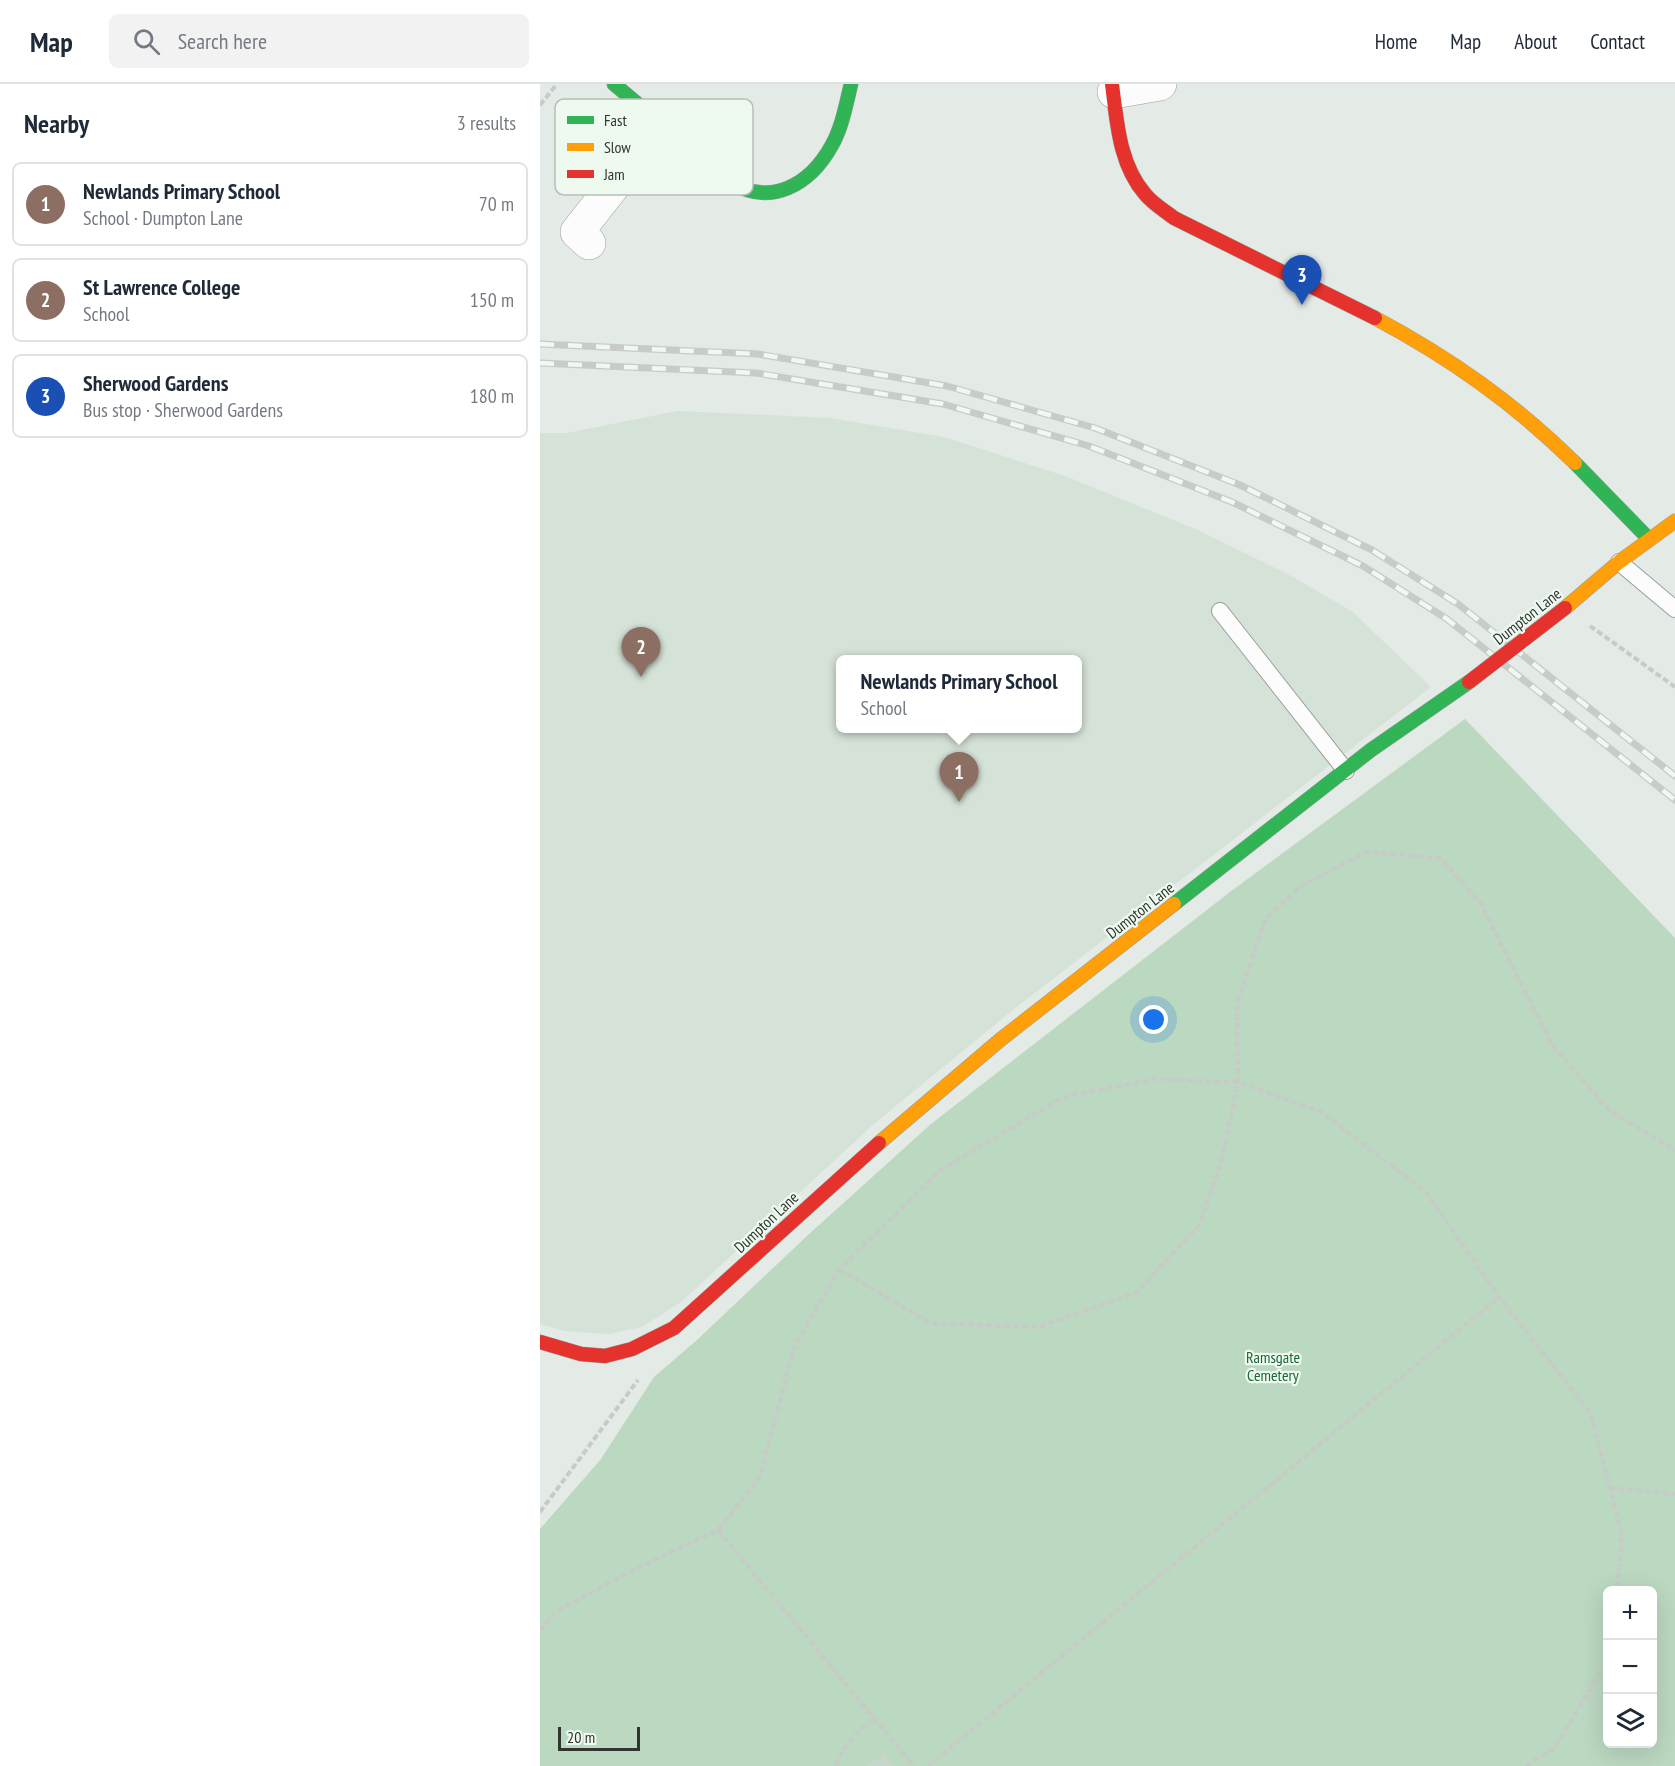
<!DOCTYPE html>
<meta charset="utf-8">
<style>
:root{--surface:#fff;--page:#f2f2f3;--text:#1f2937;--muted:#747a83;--line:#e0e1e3;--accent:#db2777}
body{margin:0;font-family:"PT Sans Narrow",sans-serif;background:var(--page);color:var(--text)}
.controls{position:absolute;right:18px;bottom:18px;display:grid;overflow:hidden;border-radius:9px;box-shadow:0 6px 24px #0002}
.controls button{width:54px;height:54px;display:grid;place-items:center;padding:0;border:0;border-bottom:2px solid var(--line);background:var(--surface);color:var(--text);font:30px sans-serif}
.scale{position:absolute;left:18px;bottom:15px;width:82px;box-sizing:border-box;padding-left:6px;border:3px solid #303531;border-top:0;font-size:16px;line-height:21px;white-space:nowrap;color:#303531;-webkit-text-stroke:4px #eefaf0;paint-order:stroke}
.you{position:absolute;left:614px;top:936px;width:21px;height:21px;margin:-15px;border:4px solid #fff;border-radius:50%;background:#1a73e8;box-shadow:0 0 0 9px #1a73e833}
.badge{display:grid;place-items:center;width:39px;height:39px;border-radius:50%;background:var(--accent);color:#fff;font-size:20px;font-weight:700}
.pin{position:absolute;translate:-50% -50px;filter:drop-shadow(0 2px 3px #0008)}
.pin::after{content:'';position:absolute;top:32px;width:21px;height:18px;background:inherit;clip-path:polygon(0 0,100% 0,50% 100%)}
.popup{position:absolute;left:296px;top:571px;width:246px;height:78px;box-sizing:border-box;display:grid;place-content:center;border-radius:9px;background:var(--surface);filter:drop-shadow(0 2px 4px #0005);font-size:20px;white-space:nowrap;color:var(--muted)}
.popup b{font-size:22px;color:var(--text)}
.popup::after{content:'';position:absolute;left:50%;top:100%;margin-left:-12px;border:12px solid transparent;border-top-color:var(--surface)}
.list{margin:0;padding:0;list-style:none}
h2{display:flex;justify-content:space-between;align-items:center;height:78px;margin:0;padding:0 24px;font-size:26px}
h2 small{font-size:20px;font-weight:400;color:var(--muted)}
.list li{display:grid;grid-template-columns:39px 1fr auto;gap:18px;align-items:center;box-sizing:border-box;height:84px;margin:0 12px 12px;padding:0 12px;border:2px solid var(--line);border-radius:9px}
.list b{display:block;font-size:22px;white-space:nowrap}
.list p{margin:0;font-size:20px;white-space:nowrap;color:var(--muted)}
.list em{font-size:20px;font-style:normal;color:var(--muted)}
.icon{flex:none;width:33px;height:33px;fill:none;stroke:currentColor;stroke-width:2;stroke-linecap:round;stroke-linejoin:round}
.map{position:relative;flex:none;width:1135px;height:1682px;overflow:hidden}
header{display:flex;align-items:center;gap:36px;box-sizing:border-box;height:84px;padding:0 30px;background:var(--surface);border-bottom:2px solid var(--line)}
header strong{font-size:28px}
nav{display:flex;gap:33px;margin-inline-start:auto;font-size:21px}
.search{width:420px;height:54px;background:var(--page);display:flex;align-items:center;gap:15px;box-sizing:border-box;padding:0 21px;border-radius:9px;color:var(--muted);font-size:22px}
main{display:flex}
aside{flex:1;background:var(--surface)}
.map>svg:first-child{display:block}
</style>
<header>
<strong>Map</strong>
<div class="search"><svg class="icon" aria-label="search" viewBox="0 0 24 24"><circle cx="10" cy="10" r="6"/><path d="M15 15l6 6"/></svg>Search here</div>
<nav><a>Home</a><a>Map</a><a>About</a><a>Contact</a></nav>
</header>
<main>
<aside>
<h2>Nearby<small>3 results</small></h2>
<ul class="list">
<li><span class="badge" style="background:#8d6e63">1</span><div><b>Newlands Primary School</b><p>School · Dumpton Lane</p></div><em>70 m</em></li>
<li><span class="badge" style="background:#8d6e63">2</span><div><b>St Lawrence College</b><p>School</p></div><em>150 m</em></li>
<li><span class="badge" style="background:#1a4fb4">3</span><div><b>Sherwood Gardens</b><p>Bus stop · Sherwood Gardens</p></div><em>180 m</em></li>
</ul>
</aside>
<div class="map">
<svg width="1135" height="1682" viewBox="0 0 1135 1682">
<rect width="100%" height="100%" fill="#e4eae5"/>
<path fill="#d5e2d7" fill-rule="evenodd" d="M138,327l152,7 114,19 121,39 135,55 93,46 60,35 78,75 -417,322 -139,114 -194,179 -39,25 -33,7 -45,-3 -24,-7v-891h27zM300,576h238v68h-238z"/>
<path fill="#bbd8c1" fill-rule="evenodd" d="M925,635l210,219v828h-1135v-237l61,-70 53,-82 43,-37 111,-105 123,-111 299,-232zM1068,1506h44v154h-44z"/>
<path fill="#c6d6ca" d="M344,1669l10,13h-27z"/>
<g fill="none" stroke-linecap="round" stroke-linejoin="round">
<g stroke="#999e9a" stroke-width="18">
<path id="lane" d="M1079,478l56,47
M680,527l126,160"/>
</g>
<g stroke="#999e9a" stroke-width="34">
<path id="street" d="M574,8l46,-8
M49,159l-12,-11 85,-108"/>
</g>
<g stroke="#999e9a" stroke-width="15">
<path id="fast" d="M74,0l115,97c41,27 81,4 103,-36 10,-18 14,-40 19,-61
M1035,379l74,76
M634,820l197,-154 98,-68"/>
</g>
<g stroke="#999e9a" stroke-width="15">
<path id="slow" d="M835,234c75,40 139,85 200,145
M1025,524l54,-46 56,-41
M339,1059l121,-103 174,-136"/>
</g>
<g stroke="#999e9a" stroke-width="15">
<path id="jam" d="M572,0c5,38 7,80 33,110 8,10 19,16 29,24l201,100
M0,1258l41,12 24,2 27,-7 42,-21 205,-185"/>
</g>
<path stroke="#c8cac8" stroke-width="4" stroke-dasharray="6 3" stroke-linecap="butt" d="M0,21l17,-21
M1050,542l85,61
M299,1185l91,54 108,4 99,-35 63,-68 22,-65 16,-77 -1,-78 28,-85 36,-33 65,-34 74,6 40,44 72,143 58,66 65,39
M1069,1404l66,6
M0,1428l98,-132
M178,1446l196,236
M0,1547l15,-19 78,-42 85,-40 41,-51 35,-131 45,-79 102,-99 122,-73 93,-18 82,3 83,30 104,79 74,106 92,117 31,121 -5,55
M296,1682c7,-21 22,-35 39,-48
M388,1682l571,-469
M986,1682l29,-19 53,-87"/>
<use href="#lane" stroke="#fbfcfb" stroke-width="16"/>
<use href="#street" stroke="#fbfcfb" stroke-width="33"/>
<use href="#fast" stroke="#30b455" stroke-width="14"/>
<use href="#slow" stroke="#ff9f0a" stroke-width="14"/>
<use href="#jam" stroke="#e5322d" stroke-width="14"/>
<g stroke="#c9cbc9" stroke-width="7">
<path id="rail" d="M0,260l218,10 189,32 148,42 145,57 132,65 86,54 217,172
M0,279l216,10 187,31 146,42 143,56 131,64 84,53 228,181"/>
</g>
<use href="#rail" stroke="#eefaf0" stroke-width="4.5" stroke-dasharray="14" stroke-linecap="butt"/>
<g stroke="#999e9a" stroke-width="15" stroke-linecap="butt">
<path id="jam-bridge" d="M929,598l96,-74"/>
</g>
<use href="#jam-bridge" stroke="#e5322d" stroke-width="14"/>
</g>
<g text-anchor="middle" stroke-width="4.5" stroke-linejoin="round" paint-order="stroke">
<g font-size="16" fill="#303531" stroke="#eefaf0">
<text transform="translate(987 532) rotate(-38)" y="6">Dumpton Lane</text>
<text transform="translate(600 826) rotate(-38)" y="6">Dumpton Lane</text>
<text transform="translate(226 1138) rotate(-43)" y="6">Dumpton Lane</text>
</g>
<g font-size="16" fill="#196735" stroke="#eefaf0">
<text x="733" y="1279">Ramsgate<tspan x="733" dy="18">Cemetery</tspan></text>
</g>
</g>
<rect x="15" y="15" width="198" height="96" rx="9" fill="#eefaf0" stroke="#b5bfb7" stroke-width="1.5"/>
<rect x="27" y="32" width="27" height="8" fill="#30b455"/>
<rect x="27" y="59" width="27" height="8" fill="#ff9f0a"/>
<rect x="27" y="86" width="27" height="8" fill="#e5322d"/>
<g font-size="16" fill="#303531">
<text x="64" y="42">Fast</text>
<text x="64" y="69">Slow</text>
<text x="64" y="96">Jam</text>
</g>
</svg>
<div class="controls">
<button>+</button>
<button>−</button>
<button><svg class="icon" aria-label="layers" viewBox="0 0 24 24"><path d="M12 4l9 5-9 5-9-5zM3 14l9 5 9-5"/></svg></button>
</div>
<div class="scale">20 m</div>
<div class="you"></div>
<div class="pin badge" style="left:419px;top:718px;background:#8d6e63">1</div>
<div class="popup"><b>Newlands Primary School</b>School</div>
<div class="pin badge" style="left:101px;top:593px;background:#8d6e63">2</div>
<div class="pin badge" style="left:762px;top:221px;background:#1a4fb4">3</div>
</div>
</main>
